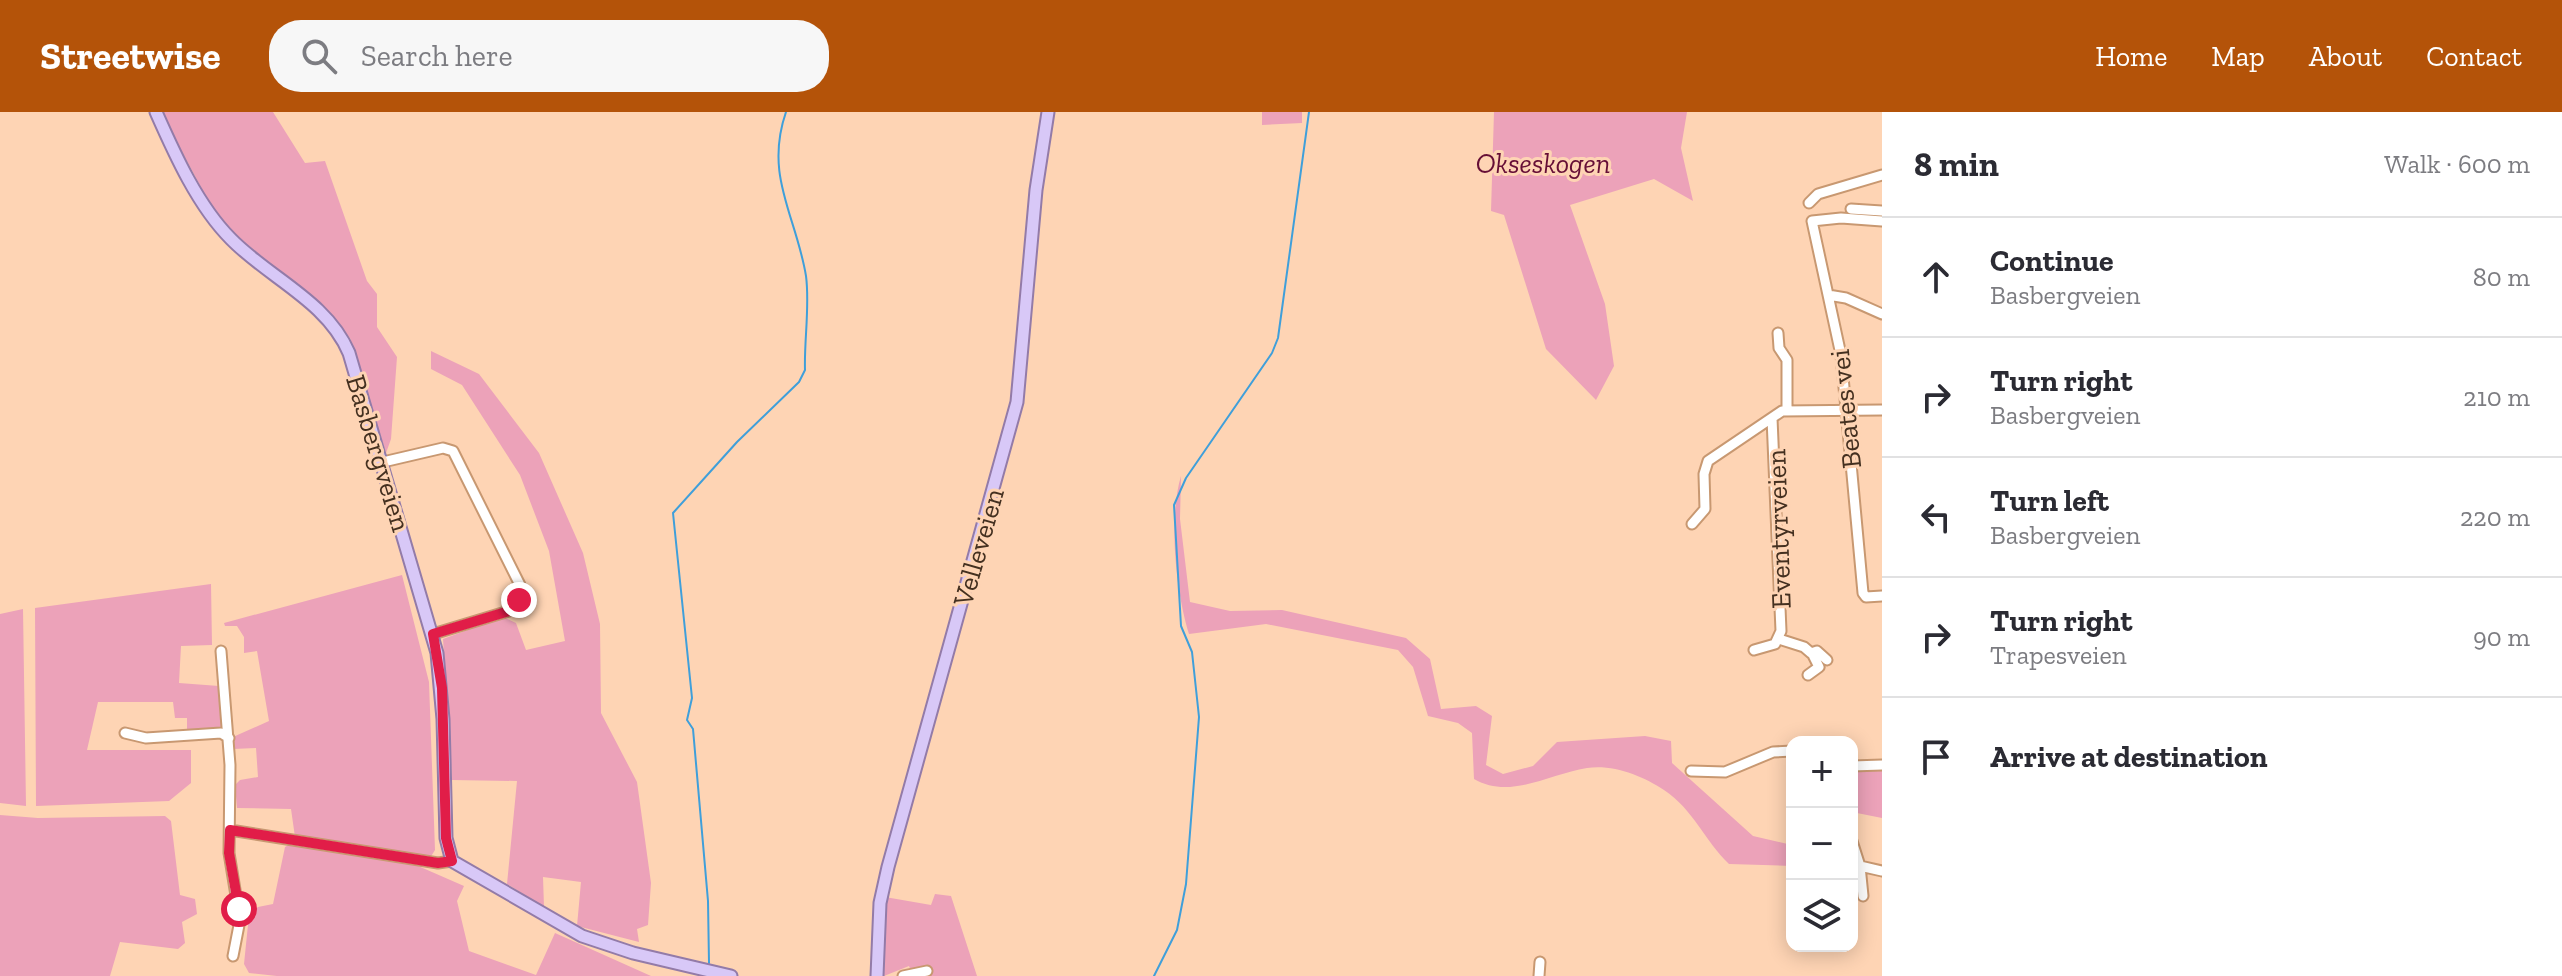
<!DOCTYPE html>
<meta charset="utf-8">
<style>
:root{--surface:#fff;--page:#f7f7f7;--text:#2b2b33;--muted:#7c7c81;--line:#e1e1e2;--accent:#b45309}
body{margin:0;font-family:"Zilla Slab",serif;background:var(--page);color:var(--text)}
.controls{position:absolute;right:24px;bottom:24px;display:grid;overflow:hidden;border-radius:16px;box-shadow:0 4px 20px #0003}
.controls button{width:72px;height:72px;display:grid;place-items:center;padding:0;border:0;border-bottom:2px solid var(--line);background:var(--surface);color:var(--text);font:40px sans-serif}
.stop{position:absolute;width:24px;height:24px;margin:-18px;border:6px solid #e11d48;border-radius:50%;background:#fff}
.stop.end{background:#e11d48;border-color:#fff;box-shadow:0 2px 8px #0008}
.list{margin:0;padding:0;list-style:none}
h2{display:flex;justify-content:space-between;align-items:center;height:104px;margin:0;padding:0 32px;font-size:34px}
h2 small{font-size:26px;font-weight:400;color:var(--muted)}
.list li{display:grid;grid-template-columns:52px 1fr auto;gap:24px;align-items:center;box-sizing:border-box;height:120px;padding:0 32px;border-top:2px solid var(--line)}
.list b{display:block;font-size:30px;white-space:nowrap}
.list p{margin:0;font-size:26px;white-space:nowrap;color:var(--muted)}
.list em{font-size:26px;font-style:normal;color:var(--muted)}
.icon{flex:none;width:44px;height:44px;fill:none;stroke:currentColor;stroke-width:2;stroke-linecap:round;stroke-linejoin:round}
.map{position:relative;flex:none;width:1882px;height:864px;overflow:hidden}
header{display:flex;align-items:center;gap:48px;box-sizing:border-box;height:112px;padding:0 40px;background:var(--accent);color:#fff}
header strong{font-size:38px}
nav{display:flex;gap:44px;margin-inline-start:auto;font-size:28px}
.search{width:560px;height:72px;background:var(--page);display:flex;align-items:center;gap:20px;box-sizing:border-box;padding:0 28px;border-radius:32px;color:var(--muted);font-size:30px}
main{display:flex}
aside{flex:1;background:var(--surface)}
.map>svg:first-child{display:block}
</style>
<header>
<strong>Streetwise</strong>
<div class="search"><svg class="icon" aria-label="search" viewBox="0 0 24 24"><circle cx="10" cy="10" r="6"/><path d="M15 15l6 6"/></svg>Search here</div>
<nav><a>Home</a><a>Map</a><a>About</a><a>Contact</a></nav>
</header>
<main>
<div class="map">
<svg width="1882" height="864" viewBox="0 0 1882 864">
<rect width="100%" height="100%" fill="#fed4b4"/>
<path fill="#eca2b9" d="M161,0h112l32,51 20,-2 42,120 10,13v33l20,30 -6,82 -5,14 -36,-115 -28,-30 -80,-64 -28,-32z
M1262,0h40v11l-40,2z
M1494,0h193l-6,36 12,53 -39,-22 -84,26 35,99 9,62 -18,34 -50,-51 -42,-134 -13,-4z
M431,239l48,23 60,79 44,100 17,71 1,89 36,69 14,101 -3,42 -11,4 2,13 -62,-16 4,-44 -38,-5 1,30 -37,-23 10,-103 -65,-1 -9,-141 60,-22 13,6 10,27 39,-9 -16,-90 -29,-76 -58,-90 -31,-16z
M1181,364l-1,43 10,83 40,9 52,-1 124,28 24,21 11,50 35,-3 16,10 -6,49 17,9 30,-8 24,-24 88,-6 26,5 1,22 81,73 39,9v21l-63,-2c-24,-23 -36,-55 -65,-74 -21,-14 -51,-26 -77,-22 -38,6 -77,32 -113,11l-2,-46 -14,-10 -30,-7 -15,-49 -15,-17 -132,-26 -77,10c-13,-43 -21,-114 -8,-158z
M402,463l27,107 6,168 -5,8 -135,-21 -4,-28 -54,-1 -2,-23 5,-5 18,-3 -2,-29 -23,1v-12l36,-16 -12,-70 -13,2v-16l-7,-11h-12l-1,-3z
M211,472l1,61 -31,1 -2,37 40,3 3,46 -35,-2v-12h-12l-2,-16h-75l-11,48h104v33l-22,18 -133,5 -1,-198z
M23,497l3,197 -26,-3v-189z
M1882,654v52l-30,-6v-45z
M0,703l38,3 127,-2 6,5 9,74 15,4 2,15 -15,8 3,21 -7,6 -58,-7 -10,34h-110z
M294,730l115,20 55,24 -7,15 12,50 67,24 19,-42 96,43h-374l-28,-3 -5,-9 5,-49 9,-8 15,-3 12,-57z
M935,782l16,2 26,80h-64l-4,-10 -25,10 1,-79 46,8z"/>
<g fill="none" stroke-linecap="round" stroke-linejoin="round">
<path stroke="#3f9fda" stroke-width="2" d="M709,851l-1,-62 -15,-172 -6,-9 5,-22 -19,-185 64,-71 62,-60 6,-12c-1,-30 5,-64 1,-94 -10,-61 -42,-100 -20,-164
M1154,864l23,-46 9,-46 13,-167 -7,-65 -11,-26 -7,-121 12,-27 86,-125 6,-15 31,-226"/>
<g stroke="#c89871" stroke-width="13">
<path id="minor" d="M1809,91l9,-9 64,-19
M1851,97l31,2
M1882,109l-41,-3 -29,3 29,134 22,238 3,4 16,-1
M1828,183l18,3 36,16
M1778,221l1,15 8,12v50
M383,350l60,-14 10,3 67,134 -1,15 -10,11 -76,23
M1692,412l13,-15 -1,-35 4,-13 74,-50 100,-1
M1779,527l25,8 7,6 6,-2 10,9
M1754,538l21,-6 6,-13 -9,-213
M221,539l9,114 -1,88 11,67 -7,36
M1808,563l11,-8 -6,-12
M125,621l21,5 75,-5 8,5
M1852,654l30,-1
M1691,659l34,1 48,-20 19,-1
M230,718l208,33 14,-2
M1852,729l8,25 22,5
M1860,754l3,30
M903,864l24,-5
M1539,864l1,-14"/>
</g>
<g stroke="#937ba8" stroke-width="15">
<path id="major" d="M156,0c19,43 42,94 75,127 38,39 96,62 118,114l88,300 6,66 3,119 6,23 130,75 51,17 98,23
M877,864l3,-73 8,-36 129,-465 19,-212 12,-78"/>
</g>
<use href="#minor" stroke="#fff" stroke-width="9"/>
<use href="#major" stroke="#d8c8f7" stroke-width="11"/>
</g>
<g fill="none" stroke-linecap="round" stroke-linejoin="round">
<path stroke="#e11d48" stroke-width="10" d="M239,797l-10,-56 1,-23 208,33 14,-2 -6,-23 -4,-150 -9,-54 76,-23 10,-11"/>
</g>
<g text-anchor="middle" stroke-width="6" stroke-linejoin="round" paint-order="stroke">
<g font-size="28" font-style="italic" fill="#660e36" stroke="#fed4b4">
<text x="1543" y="61">Okseskogen</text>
</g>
<g font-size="28" fill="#443020" stroke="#fed4b4">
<text transform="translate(1845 297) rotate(-96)" y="10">Beates vei</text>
<text transform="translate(379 341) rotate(73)" y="10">Basbergveien</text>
<text transform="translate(1778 417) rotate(-92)" y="10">Eventyrveien</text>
<text transform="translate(978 435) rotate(-74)" y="10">Velleveien</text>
</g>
</g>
</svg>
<div class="controls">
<button>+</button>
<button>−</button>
<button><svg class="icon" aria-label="layers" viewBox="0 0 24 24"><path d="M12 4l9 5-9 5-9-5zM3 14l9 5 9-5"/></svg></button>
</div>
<div class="stop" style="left:239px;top:797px"></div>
<div class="stop end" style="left:519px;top:488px"></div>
</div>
<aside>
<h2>8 min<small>Walk · 600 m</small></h2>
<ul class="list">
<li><svg class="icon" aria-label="ahead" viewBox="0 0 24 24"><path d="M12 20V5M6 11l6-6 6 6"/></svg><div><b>Continue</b><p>Basbergveien</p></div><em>80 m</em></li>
<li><svg class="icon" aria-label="right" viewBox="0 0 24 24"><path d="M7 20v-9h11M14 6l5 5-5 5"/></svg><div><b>Turn right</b><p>Basbergveien</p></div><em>210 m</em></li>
<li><svg class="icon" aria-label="left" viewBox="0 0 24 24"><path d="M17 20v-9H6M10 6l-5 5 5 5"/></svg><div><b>Turn left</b><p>Basbergveien</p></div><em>220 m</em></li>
<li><svg class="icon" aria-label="right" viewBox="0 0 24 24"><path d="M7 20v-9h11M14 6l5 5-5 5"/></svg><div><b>Turn right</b><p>Trapesveien</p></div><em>90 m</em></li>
<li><svg class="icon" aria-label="arrive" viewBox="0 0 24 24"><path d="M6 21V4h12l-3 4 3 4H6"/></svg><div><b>Arrive at destination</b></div></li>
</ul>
</aside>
</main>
